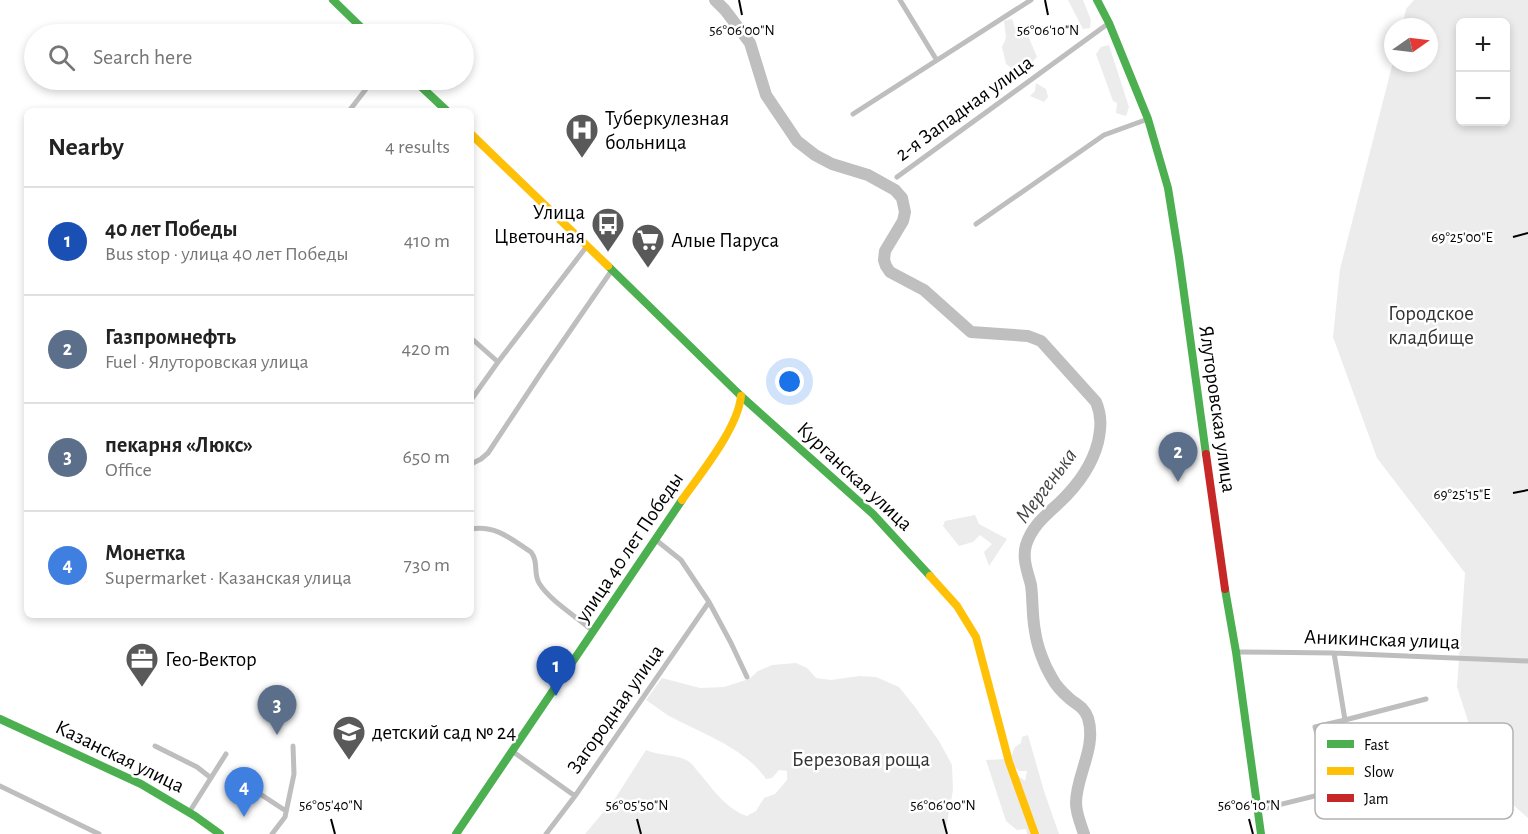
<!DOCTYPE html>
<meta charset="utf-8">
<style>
:root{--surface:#fff;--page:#f6f6f6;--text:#222;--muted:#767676;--line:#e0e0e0;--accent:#db2777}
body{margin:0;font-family:"Alegreya Sans",sans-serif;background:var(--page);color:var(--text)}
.controls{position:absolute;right:18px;top:18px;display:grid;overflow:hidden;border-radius:9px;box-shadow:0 3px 9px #0003}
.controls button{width:54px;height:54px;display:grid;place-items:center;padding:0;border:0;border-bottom:2px solid var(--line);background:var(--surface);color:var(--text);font:30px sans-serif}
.compass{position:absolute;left:1384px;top:18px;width:54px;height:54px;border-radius:50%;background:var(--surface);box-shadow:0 3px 9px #0003;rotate:76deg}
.you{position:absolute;left:790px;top:382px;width:21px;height:21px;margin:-15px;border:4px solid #fff;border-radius:50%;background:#1a73e8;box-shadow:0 0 0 9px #1a73e833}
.badge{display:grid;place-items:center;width:39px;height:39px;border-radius:50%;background:var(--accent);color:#fff;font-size:20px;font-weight:700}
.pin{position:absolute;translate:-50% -50px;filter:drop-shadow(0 2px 3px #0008)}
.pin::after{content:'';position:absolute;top:32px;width:21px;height:18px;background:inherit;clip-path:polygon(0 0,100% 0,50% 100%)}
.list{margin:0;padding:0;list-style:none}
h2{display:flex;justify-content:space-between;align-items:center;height:78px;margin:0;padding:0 24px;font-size:26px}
h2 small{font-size:20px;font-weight:400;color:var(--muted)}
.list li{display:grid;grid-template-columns:39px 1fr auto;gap:18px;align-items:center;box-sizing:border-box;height:108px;padding:0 24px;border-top:2px solid var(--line)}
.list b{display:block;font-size:22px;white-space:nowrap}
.list p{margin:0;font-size:20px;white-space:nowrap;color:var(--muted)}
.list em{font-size:20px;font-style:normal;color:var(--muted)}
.icon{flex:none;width:33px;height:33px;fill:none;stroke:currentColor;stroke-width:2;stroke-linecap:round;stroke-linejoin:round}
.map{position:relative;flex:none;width:1528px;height:834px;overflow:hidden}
.search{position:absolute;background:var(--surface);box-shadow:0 3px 9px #0003;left:24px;top:24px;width:450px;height:66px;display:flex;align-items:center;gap:15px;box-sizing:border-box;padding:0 21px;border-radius:33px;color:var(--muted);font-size:22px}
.panel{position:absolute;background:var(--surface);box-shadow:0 3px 9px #0003;left:24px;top:108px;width:450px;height:510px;border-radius:9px}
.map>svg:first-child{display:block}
</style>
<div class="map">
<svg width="1528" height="834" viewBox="0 0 1528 834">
<rect width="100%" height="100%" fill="#fff"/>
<path fill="#ececec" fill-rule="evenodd" d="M1068,0h15l8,20 -1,8 -7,1z
M1414,0h114v818l-40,-35 -31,-96 8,-114 -88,-115 -44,-121 7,-68 53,-207v1h36v-36h-27l4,-18zM1460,22h46v100h-46z
M1012,19l3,9 8,-4 14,33 -17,17 -14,-10 -4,-17 4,-9 -2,-17z
M1109,45l20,62 -3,9 -10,-3 1,-10 -4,-2 -17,-47 5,-7z
M1036,83l10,6 2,8 -4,5 -14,-6 5,-5z
M975,515l4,9 28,15 -18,27 -5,-14 8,-8 -12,-9 -7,7 -14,4 -16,-20 2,-5z
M796,663l11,5 9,10 15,2 28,-4 17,1 23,10 16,20 24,34 13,24 1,25 -8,44h-360l31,-37 30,-47c13,6 30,4 42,11 5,3 9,10 13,14 13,16 27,35 46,41l9,-5 8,-13 11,-4 12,-14v-9l-8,-1 -7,8 -6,1c-21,-31 -65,-46 -97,-63 -8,-5 -15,-11 -23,-16l16,-22 38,10 24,-1 25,-8 9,-8 14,-6z
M1028,735l16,56 15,43h-32l-1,-5 -9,1 -11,-9 -20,-61 20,-1 2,9 17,13 2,-10h-8l-10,-9 6,-15 6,-4 1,-6z"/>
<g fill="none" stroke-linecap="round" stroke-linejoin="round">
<path stroke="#bfbfbf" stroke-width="12" d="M715,0l10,10 25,33 16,52 31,46 18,14 17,9 36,11 27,15 7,8 3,14 -2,9 -18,30 -1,9 2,6 4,6 34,18 47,42 57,4 13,5 55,61c6,14 5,26 2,40 -6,24 -21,44 -39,61 -14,13 -27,23 -33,42 -4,14 2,28 5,40 2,15 1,31 4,46 2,15 9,34 17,47 4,8 11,15 18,21 7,6 15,9 18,19 9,30 -12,57 -12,85 0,10 5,22 8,31"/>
<path stroke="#bebebe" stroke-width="5" d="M900,0l36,59
M349,111l24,-31
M853,114l178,-114
M897,177l212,-154
M976,224l128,-89 44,-16
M471,338l27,24
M471,400l27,-38 89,-116
M471,464l10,-5 7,-6 55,-83 69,-100
M471,529c25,-4 40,10 60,23 8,10 2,21 8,31 11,18 38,34 54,48
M656,540l25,20 28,42 22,41 16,34
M1236,652l98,1 194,8
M1345,720l81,-21
M155,746l42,21 14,11
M512,751l63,45
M242,782l44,29
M0,786l99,48
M1258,810l77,-19 -20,-64 30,-7 -11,-67
M190,811l36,-57
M272,834l13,-17 9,-43 -1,-28
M546,834l29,-38 134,-194"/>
<path stroke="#4caf50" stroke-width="8" d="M333,0l35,34
M1097,0l12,23 39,96 20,69 11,69 27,197
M414,80l33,31
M608,266l133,130 132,118 57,62
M1225,589l11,63 25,182
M0,719l141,65 54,32 25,18
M456,834l226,-334"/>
<path stroke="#ffc107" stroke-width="8" d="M471,134l137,132
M682,500c19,-27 56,-72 59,-104
M930,576l27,30 19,31 33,125 26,72"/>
<path stroke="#c62828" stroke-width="8" d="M1206,454l19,135"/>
</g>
<path fill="none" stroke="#000" stroke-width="2" d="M739,0l3,15M1045,0l3,15M1513,237l15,-4M1513,493l15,-3M331,819l4,15M637,819l4,15M943,819l4,15M1249,819l4,15"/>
<defs>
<g id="hospital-pin" transform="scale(1.725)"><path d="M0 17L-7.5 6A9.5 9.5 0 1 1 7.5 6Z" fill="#595959" stroke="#fff"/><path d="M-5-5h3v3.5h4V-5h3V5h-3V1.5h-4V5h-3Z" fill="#fff"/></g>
<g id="bus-pin" transform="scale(1.725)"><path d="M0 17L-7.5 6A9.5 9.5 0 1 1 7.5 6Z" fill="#595959" stroke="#fff"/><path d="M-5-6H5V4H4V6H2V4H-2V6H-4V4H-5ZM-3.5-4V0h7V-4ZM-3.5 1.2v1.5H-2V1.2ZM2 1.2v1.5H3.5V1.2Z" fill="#fff"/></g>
<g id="supermarket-pin" transform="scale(1.725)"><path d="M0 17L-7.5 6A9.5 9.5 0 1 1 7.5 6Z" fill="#595959" stroke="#fff"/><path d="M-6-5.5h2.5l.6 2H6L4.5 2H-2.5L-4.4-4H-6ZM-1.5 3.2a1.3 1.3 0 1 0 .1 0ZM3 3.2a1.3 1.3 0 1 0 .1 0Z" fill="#fff"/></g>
<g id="office-pin" transform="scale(1.725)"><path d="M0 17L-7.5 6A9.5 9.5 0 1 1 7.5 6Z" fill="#595959" stroke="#fff"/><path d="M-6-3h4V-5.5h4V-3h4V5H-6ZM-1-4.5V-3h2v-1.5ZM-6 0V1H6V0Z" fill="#fff"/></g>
<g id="school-pin" transform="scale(1.725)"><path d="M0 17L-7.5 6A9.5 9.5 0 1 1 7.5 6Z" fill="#595959" stroke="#fff"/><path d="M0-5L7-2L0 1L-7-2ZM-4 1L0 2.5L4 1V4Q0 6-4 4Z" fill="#fff"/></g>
</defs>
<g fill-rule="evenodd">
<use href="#hospital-pin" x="582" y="130"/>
<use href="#bus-pin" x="608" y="224"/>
<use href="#supermarket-pin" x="648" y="240"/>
<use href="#office-pin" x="142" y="659"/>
<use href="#school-pin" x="349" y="732"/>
</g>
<g text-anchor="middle" stroke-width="5" stroke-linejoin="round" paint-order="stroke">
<g font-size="21" fill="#000" stroke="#fff">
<text transform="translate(964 108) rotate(-36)" y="7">2-я Западная улица</text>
<text transform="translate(1218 409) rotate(82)" y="7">Ялуторовская улица</text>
<text transform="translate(855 476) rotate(43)" y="7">Курганская улица</text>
<text transform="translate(629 547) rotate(-56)" y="7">улица 40 лет Победы</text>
<text transform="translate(1382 639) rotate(2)" y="7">Аникинская улица</text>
<text transform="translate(615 709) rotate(-55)" y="7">Загородная улица</text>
<text transform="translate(120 756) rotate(26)" y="7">Казанская улица</text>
</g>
<g font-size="21" fill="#000" stroke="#fff" text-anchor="start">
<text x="605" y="125">Туберкулезная<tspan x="605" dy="24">больница</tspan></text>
<text x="585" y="219" text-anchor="end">Улица<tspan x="585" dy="24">Цветочная</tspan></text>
<text x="671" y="247">Алые Паруса</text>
<text x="165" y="666">Гео-Вектор</text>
<text x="372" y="739">детский сад № 24</text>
</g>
<g font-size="21" fill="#333" stroke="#fff">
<text x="1431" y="320">Городское<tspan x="1431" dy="24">кладбище</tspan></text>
<text x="861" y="766">Березовая роща</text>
</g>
<g font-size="22" font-style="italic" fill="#444" stroke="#fff">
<text transform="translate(1045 485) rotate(-53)" y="8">Мергенька</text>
</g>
</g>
<rect x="1315" y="723" width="198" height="96" rx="9" fill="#fff" stroke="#b2b2b2" stroke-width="1.5"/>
<rect x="1327" y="740" width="27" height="8" fill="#4caf50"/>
<rect x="1327" y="767" width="27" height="8" fill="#ffc107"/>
<rect x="1327" y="794" width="27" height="8" fill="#c62828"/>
<g font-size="16" fill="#000">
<text x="1364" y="750">Fast</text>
<text x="1364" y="777">Slow</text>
<text x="1364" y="804">Jam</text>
</g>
<g font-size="15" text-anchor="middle" fill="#000" stroke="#fff" stroke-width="5" stroke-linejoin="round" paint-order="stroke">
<text x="742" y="35">56°06'00"N</text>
<text x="1048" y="35">56°06'10"N</text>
<text x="1462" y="242">69°25'00"E</text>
<text x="1462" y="499">69°25'15"E</text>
<text x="331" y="810">56°05'40"N</text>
<text x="637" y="810">56°05'50"N</text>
<text x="943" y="810">56°06'00"N</text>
<text x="1249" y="810">56°06'10"N</text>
</g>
</svg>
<div class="controls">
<button>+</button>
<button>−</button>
</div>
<svg class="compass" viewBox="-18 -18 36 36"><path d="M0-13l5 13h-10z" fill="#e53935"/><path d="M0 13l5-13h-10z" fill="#767676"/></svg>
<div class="you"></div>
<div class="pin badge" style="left:556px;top:696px;background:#1a4fb4">1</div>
<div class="pin badge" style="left:1178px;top:482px;background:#5c6f8a">2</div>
<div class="pin badge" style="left:277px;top:735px;background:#5c6f8a">3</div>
<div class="pin badge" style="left:244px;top:817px;background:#3f7fe0">4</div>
<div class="search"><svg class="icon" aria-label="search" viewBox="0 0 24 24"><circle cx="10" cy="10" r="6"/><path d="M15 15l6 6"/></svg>Search here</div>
<section class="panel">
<h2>Nearby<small>4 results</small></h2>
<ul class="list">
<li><span class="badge" style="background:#1a4fb4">1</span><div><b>40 лет Победы</b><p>Bus stop · улица 40 лет Победы</p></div><em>410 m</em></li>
<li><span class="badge" style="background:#5c6f8a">2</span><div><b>Газпромнефть</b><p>Fuel · Ялуторовская улица</p></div><em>420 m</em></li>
<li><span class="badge" style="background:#5c6f8a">3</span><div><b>пекарня «Люкс»</b><p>Office</p></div><em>650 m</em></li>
<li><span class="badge" style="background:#3f7fe0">4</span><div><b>Монетка</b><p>Supermarket · Казанская улица</p></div><em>730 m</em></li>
</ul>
</section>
</div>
